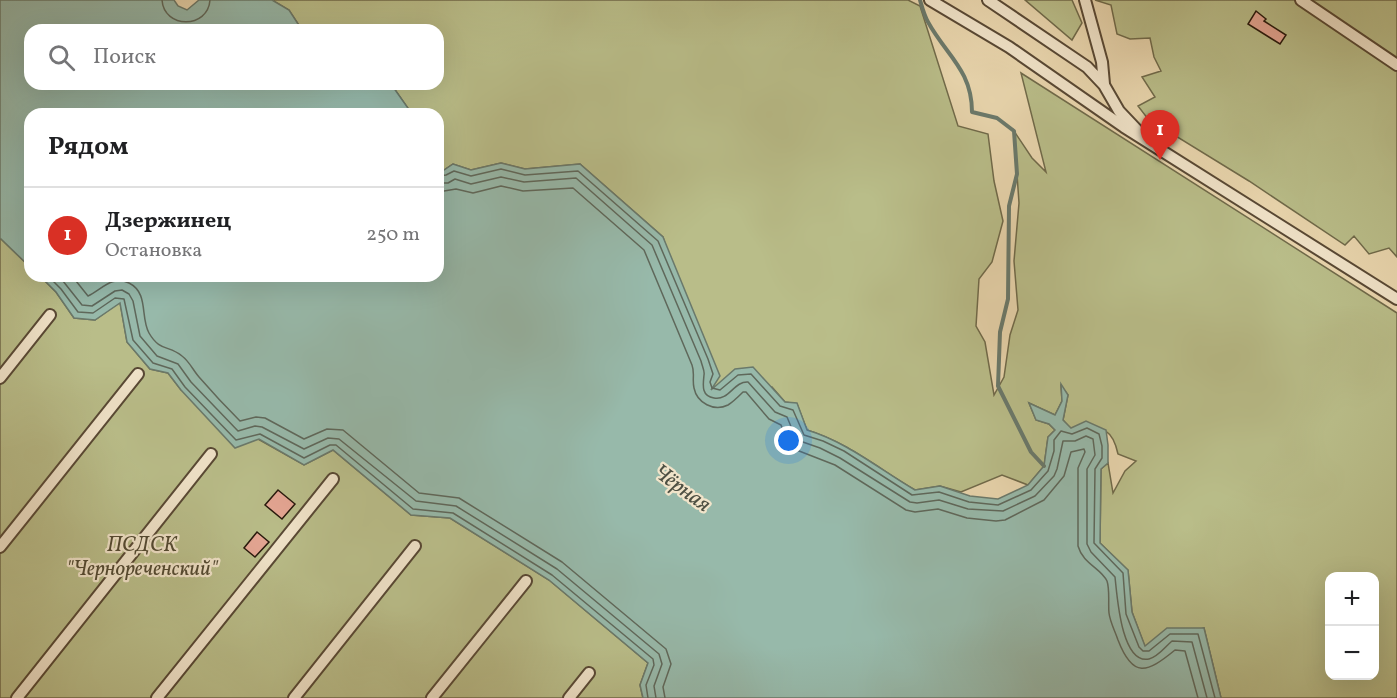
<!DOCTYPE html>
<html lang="ru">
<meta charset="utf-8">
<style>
:root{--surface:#fff;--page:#f6f6f6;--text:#202124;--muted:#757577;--line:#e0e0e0;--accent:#d93025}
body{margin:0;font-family:Vollkorn,serif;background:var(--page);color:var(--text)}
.controls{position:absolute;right:18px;bottom:18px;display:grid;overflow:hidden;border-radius:12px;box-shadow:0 6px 24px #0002}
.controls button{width:54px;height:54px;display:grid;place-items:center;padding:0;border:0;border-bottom:2px solid var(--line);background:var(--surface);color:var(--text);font:30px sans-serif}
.you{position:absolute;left:789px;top:441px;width:21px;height:21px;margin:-15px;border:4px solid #fff;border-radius:50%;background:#1a73e8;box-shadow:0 0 0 9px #1a73e833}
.badge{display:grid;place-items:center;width:39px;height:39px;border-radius:50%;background:var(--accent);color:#fff;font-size:20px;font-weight:700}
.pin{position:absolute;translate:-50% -50px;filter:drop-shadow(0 2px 3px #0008)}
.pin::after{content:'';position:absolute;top:32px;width:21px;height:18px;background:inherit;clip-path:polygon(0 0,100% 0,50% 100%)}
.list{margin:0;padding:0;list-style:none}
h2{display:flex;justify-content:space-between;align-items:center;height:78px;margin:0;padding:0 24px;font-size:26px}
h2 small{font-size:20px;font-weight:400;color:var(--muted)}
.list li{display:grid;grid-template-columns:39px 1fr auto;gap:18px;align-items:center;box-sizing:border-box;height:96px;padding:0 24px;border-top:2px solid var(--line)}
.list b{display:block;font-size:22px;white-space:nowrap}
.list p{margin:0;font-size:20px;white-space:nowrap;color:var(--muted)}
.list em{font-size:20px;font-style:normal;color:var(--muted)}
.icon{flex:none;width:33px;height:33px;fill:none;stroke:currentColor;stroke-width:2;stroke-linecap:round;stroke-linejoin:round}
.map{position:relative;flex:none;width:1397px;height:698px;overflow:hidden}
.search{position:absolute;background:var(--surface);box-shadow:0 6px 24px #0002;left:24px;top:24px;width:420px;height:66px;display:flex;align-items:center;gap:15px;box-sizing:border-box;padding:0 21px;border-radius:18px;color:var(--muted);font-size:22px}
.panel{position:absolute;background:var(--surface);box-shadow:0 6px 24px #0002;left:24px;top:108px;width:420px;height:174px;border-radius:18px}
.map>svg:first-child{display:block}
</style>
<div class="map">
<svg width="1397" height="698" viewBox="0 0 1397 698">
<rect width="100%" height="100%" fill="#e9d6ae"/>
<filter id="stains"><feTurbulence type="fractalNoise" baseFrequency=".00333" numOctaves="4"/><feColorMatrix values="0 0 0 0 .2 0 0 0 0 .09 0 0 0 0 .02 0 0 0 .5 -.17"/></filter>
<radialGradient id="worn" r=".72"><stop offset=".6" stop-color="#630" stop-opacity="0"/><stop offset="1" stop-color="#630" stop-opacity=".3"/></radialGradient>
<path fill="#b9bd89" stroke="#706a4a" stroke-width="1.5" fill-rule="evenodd" d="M272,0h636l12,6 38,120 30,8 6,47 9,40 -11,41 -13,17 -3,47 9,16 9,53 10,-18 6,-42 8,-25 -4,-49 5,-58 -5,-72 18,27 14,14 -25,-99 376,240v385h-176l-17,-70 -59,19 -13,-35 -4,-42 -28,-27 1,-74 7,-6 5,30 12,-22 11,-10 -18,-7c-7,-32 -19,-24 -47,-25l-8,-9 5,-25 -7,-9 1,15 -7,14 -26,-12 7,17 13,4 6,6 -7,7 -4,29 -16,19 -26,-10 -41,17 -21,-6 -25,4c-36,-21 -68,-48 -108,-60l-10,-26 -12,-2 -13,-15 -63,5 -46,-155 -83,-73 -55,5 -24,-6 -30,7 -18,-6 -9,6h-6v-56h-29l1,-3 -19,-27h47v-54h-136l-13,-20zM1330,576h44v100h-44z
M1025,0h47l10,23 -10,17z
M1095,0h302v257l-8,-9 -20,6 -15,-18 -9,9 -96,-64 -101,-62 -10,-13 17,-9 -13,-20 19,-6 -7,-14 -4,-19 -20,1 -13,-5 -6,-29z
M0,238l30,29v9h10l16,16 18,26 21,2 25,-18 7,40 23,27 18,4 13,17 77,49 46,26 29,-15 78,65 39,3 99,62 99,83 -8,22 3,13h-643z"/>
<path fill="#97b9aa" stroke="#6a796b" stroke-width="1.5" d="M0,0h174l4,6 9,4 12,-10h73l17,10 13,20h-272v54h361l19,27 -1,3h-379v153l-30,-29z
M501,163l24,6 55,-5 83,73 57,139 -9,14 24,-21 18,-2 32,35 12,1 10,27c40,12 72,39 108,60l25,-4 30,10 28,3 30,-14 16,-19 4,-29 7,-7 -6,-6 -13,-4 -7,-17 26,12 7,-14 -1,-17 7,11 -5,25 8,8 15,-7 20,9 2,15v18l-7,6 -1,74 28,27 4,42 13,34 22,-18h37l17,70h-578l-3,-13 8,-22 -99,-83 -99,-62 -39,-3 -78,-65 -29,15 -45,-26 -24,9 -54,-58 -13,-17 -18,-4 -23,-27 -7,-39 -25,17 -21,-2 -18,-26 -16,-16h398v-106h6l9,-6 18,6z"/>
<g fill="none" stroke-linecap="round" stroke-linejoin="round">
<path stroke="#5f685b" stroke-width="1.5" d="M162,0c2,29 46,29 48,0
M438,176l8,-1 8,-4 17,5 30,-7 24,6 53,-4 80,70 50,118 5,15 -3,8 2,6 8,2 18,-15 13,-1 29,32 13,4 11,25 19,6 21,10 68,44 27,-3 30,10 29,3 33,-15 17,-19 6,-20v-11l7,-9 11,3 15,-6 12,6 3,12v12l-7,11 -1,74 29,30 3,41 13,33 4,4h6l21,-17h28l17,64
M438,183h10l7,-4 16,5 30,-7 23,5 52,-4 76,67 49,116c1,5 4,10 3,14 -1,10 -3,21 10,23 15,3 20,-17 34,-16l27,30 12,5 8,19 5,5 20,7 20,10 70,44 7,1 22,-3 29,9 35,2 32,-15 19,-20 3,-7 6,-28h12l11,-5 7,3 2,16 -8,14v75l4,8 24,25c2,17 6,88 34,82 9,-2 16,-12 23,-18l20,1 15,56
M438,192l18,-3 17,4 28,-7 22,5 50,-3 71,62 48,115c3,8 0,14 2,23 3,15 20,24 34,17 5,-3 10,-8 15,-13h3l23,27 12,6 6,15 7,9 41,16 71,45 9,2 23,-3 29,9 29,3 9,-1 39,-20 20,-24 7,-24 13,-3 1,3 -7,16v78c5,18 23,22 29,35 3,9 1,23 2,32 1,9 6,18 9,27 15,39 29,33 57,10l10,1 13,47
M48,276l13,13 17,23 15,1 22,-15 9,1 9,41 20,23 19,6 13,18 51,53 24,-6 44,24 26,-13h6l77,64 40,4 99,62 101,84 1,6 -8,20 2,13
M59,276l23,29 10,1 23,-15 7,-1 7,4 4,7 7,35 17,20 21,8 13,18 47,49 17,-5 7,1 42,22 24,-11 11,1 77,62 40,5 101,63 102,85 3,10 -8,22 2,12
M72,276l16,20c13,-6 24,-21 41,-13 20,10 11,34 20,50 11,19 20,12 33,23 7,5 11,14 17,21 13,15 27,30 41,44l16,-4 9,1 39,21 23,-10 16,1 76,63 40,5 103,64 104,87 5,15 -8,23 2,11"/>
<path stroke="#6a796b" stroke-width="4" d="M920,0c2,7 4,15 8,22 18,33 44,48 44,90l25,6 17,13 3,43 -8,32 -1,93 -8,33 -2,54 33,66 13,14"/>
</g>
<path fill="#e5a694" stroke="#27180c" stroke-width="1.5" d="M1256,11l10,8 -2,2 22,14 -6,9 -32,-20z
M278,490l17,14 -13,15 -17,-14z
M257,532l12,10 -14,15 -11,-9z"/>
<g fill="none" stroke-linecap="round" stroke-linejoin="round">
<g stroke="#584834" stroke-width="14">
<path id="street" d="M930,0l79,47 115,80 273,172
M988,0l99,67 17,18 15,26 18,19
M1085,0l17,62 2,22
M1301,0l96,65
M0,378l50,-63
M0,547l138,-173
M17,698l194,-244
M157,698l176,-219
M294,698l121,-152
M432,698l94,-117
M569,698l20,-25"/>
</g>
<use href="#street" stroke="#f1e4ca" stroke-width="10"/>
</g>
<g text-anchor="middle" stroke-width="4.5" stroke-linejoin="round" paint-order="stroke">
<g font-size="21" font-style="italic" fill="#534a32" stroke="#f1e4ca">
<text x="142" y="551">ПСДСК<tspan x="142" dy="24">"Чернореченский"</tspan></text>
</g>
<g font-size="22" font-style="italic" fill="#4e5043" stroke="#f1e4ca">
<text transform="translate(683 487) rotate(36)" y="8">Чёрная</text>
</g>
</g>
<rect width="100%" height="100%" filter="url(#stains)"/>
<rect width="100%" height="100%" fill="url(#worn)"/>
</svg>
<div class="controls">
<button>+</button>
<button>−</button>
</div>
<div class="you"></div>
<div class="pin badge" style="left:1160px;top:160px">1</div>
<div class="search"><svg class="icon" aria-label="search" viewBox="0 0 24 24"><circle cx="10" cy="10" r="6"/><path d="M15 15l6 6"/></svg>Поиск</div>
<section class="panel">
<h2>Рядом<small></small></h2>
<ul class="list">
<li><span class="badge">1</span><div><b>Дзержинец</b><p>Остановка</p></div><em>250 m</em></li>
</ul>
</section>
</div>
